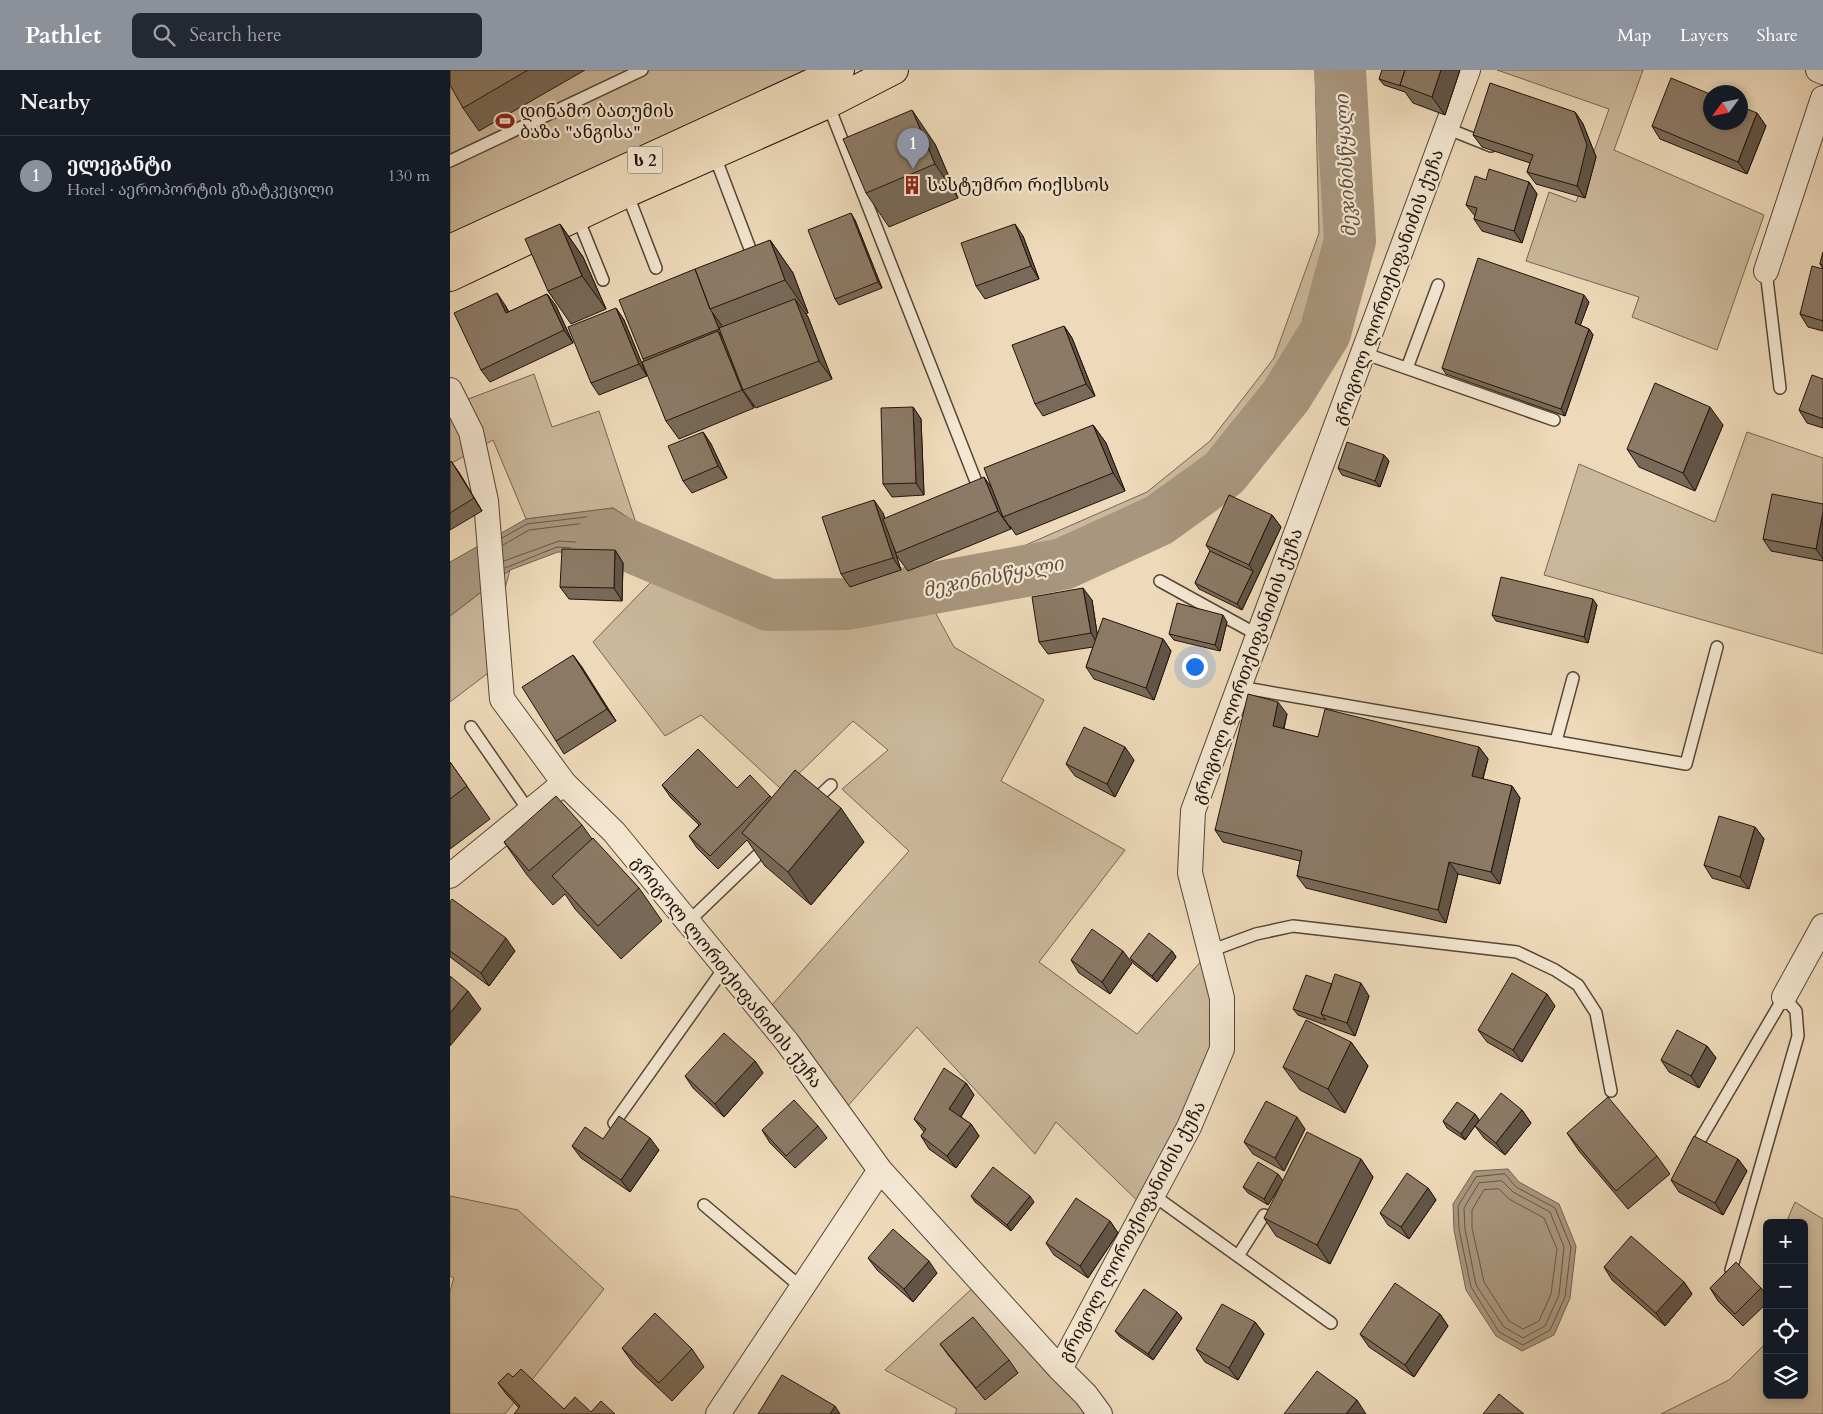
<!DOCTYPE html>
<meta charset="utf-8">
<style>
:root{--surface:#171b24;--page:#242831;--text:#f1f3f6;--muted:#9ea1a6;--line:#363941;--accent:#8c9099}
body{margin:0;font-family:Cardo,"Noto Serif Georgian",serif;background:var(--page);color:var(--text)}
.controls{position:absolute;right:15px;bottom:15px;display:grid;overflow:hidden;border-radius:8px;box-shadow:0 2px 8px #0003}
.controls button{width:45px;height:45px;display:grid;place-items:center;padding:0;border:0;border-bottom:1px solid var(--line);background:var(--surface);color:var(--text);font:25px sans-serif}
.compass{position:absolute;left:1253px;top:15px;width:45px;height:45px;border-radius:50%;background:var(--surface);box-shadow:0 2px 8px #0003;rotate:237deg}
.you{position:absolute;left:744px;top:596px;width:18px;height:18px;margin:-12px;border:4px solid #fff;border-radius:50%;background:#1a73e8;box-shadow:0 0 0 8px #1a73e833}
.badge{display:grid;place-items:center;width:32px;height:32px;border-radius:50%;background:var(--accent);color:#fff;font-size:16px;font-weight:700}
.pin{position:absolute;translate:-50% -41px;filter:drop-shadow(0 1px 2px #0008)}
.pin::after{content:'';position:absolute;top:26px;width:18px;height:15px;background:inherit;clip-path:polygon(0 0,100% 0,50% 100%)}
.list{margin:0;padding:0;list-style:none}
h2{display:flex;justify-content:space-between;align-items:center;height:65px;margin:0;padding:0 20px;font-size:21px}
h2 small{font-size:16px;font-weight:400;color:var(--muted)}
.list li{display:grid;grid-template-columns:32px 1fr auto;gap:15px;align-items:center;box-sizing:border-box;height:80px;padding:0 20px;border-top:1px solid var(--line)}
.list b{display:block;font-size:19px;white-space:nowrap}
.list p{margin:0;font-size:16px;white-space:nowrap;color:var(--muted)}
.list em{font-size:16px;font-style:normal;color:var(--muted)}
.icon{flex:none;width:28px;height:28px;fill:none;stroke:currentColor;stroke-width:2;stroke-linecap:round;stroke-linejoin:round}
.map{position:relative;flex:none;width:1373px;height:1344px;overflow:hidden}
header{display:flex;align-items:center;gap:30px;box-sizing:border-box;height:70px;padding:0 25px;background:var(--accent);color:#fff}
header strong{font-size:24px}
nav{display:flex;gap:28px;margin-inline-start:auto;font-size:18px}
.search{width:350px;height:45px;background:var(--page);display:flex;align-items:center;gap:12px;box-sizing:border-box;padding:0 18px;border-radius:8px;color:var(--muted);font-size:19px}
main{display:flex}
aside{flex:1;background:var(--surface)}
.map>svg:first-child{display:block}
</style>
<header>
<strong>Pathlet</strong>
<div class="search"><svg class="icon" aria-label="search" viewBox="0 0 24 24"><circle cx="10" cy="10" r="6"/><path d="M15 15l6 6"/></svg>Search here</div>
<nav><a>Map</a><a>Layers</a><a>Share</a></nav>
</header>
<main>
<aside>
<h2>Nearby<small></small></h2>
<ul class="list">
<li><span class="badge">1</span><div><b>ელეგანტი</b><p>Hotel · აეროპორტის გზატკეცილი</p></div><em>130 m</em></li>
</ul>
</aside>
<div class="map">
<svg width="1373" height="1344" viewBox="0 0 1373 1344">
<rect width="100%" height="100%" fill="#eedaba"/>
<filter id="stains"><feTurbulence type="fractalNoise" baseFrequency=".004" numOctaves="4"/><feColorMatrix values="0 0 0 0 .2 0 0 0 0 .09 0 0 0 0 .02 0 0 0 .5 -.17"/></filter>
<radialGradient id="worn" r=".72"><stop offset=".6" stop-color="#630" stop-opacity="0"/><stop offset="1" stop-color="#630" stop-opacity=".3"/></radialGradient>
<path fill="#cbb89c" stroke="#766653" d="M0,0h355l-355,168z
M865,0h25l10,171 -25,92 -39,63 -62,77 -65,47 -96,44 -140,26 31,57 90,53 -43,81 124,69 -86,112 98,72 73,-83 12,98 -76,160 -90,-87 -21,32 -118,-127 -77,88 -76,-101 145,-163 -67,-62 46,-39 -35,-29 -71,69 -81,-75 -36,21 -72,-94 88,-91 88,54 78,-1 76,-14 224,-98 63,-51 64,-83 45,-125z
M1047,0h146l-29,80 150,65 -47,135 -85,-33 7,-20 -113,-36 23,-69 27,10 33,-93z
M84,304l18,53 47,-16 37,112 -23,-15 -87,11 -33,-79 -43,24v-58z
M1297,362l76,26v196l-279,-79 35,-111 136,58z
M60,500l-14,52 4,42 -50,38v-86z
M0,1126l68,14 86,79 -99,125h-55v-123l4,-13 -4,-2z
M1345,1132l28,17v195h-162l68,-34 38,-38v53h37v-172h-18z
M530,1211l120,133h-145l2,-5 -72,-39z"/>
<path fill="#a9967e" stroke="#736250" d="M163,438l68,43 -23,24 -39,-19 -61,-4 -48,18 -60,46v-54l76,-43z
M1058,1099l11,13 40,22 17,42 -6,52 -16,37 -32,16 -26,-15 -30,-46 -12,-60 -1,-26 21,-33z"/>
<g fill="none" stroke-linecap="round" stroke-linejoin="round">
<path stroke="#665444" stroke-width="1" d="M158,458l9,5v4l-32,-4 2,-3z
M52,468l25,-14 84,-10 61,38 -16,16 -39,-17
M53,475l26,-15 81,-10 52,33 -7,8 -34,-16 -62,-4 -55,20
M55,498l52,-21 14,1
M1055,1104l11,13 39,21 16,39 -6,50 -15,33 -27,15 -24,-13 -28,-45 -12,-58 -1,-23 18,-29z
M1052,1111l11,11 37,20 14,35 -5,48 -14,31 -22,12 -19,-11 -28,-42 -11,-56 -1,-21 15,-25z
M1049,1119l10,10 35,19 13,31 -6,45 -12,27 -16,8 -14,-8 -25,-39 -12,-54v-18l12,-20z"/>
<path stroke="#a9967e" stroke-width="52" d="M152,468l11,1 156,66 78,-1 216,-40 96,-44 65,-47 62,-77 39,-63 25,-92 -10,-171"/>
<g stroke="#554536" stroke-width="14">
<path id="lane" d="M378,34l147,375
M996,58l45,18
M264,84l41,108
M0,91l192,-91
M177,123l29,75
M127,146l26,64
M1316,201l14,117
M913,283l191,67
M957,298l31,-83
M710,511l98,54
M789,617l447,77 31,-117
M21,657l58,84
M1106,671l17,-63
M362,733l19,-18
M238,852l80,-77
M760,881l46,-17 37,-8 224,26 38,18 23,15 18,28 15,78
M164,1053l111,-156
M1244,1080l90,-153 12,14 2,25 -67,234
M703,1125l178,128
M254,1135l98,83
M788,1186l26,-41"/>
</g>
<g stroke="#554536" stroke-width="26">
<path id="street" d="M1368,0l5,2
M1316,201l57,-173
M0,320l21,42 15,69 16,198 62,84 50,49 173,210 93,128 180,199 26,26 14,19
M0,806l114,-93
M1334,927l39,-71
M610,1299l129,-242 33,-78v-51l-32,-125 3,-62 275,-741
M268,1344l162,-244"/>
</g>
<g stroke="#22130a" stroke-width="30">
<path id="highway" d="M0,179l390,-179
M0,207l177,-84 201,-89 66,-34"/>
</g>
<use href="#lane" stroke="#f4e7d2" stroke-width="11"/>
<use href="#street" stroke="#f4e7d2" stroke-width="24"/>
<use href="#highway" stroke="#eedaba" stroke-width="28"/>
</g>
<path fill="#786958" stroke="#22130a" d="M0,0h135l-106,61 -16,-23z
M1010,0l-15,45 -32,-12 -8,-11 -21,-7 -5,-6z
M1125,42l8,12 13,33 -11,41 -49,-14 -9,-12 3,-9 -48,-16 -9,-12z
M1307,43l9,13 -19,48 -87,-35 -8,-13z
M485,74l23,54 -69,29 -23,-34z
M1036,110l43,2 8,12 -15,49 -40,-12 -8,-12 1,-3 -9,-11z
M405,150l27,68 -43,17 -4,-6z
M110,154l23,33 23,52 -35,15 -23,-33z
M573,166l16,43 -54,20 -9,-13z
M320,170l23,33 15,40 -2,1 2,3 24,62 -76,29 -3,-4 1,4 -75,31 -13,-18 -22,-60 -1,-2z
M1373,182v79l-15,-4 -8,-13 23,-45 -3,-5z
M97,224l9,12 17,37 -83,39 -9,-12 24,-65 4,7z
M1139,232l-9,23 9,4 4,6 -28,81 -119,-42 -4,-6z
M166,238l8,12 23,56 -48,19 -8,-12z
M614,256l8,12 23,58 -52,20 -8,-12z
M1373,309v49l-16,-5 -8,-13z
M463,337l8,12 3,76 -32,2 -9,-13z
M643,355l13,18 19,48 -109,44 -6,-9 1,3 -103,42 -12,-16 5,15 -51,17 -9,-13 42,-61 2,6 106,-32z
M1273,355l-28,66 -56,-24 -12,-18z
M253,362l8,12 16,34 -35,15 -9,-12z
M934,385l5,6 -9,26 -38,-12 -4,-7z
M1,391l9,13 22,37 -32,19v-68z
M1373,434v57l-52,-10 -8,-12z
M822,445l9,12 -39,83 -43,-21 -4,-6 15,-32 -4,-6z
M165,480l8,13 -1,38 -53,-2 -9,-12z
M642,530l5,33 66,6 8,12 -17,49 -60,-21 -8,-12 7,-20 -45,7 -9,-12z
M1147,535l-9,38 -92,-22 -4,-6z
M777,552l-7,29 -46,-11 -5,-6z
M123,585l43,66 -52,33 -8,-13z
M837,644l-3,15 34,8 161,10 9,12 -5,20 29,7 8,12 -20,86 -42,-10 -12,49 -140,-35 -9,-12 3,-15 -77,-19 -8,-12z
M684,690l-19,37 -40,-21 -9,-12z
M0,692l40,57 -40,30z
M212,715l75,3 33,8 2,2 92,44 -53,63 -46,-39 -18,-26 -29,29 -21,-21 -8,-12 10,-11 -28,-27z
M132,755l10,14 47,49 23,33 -41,38 -46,-50 -10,-15 -12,11 -26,-30 -23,-33z
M1305,757l9,12 -15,50 -37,-11 -8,-13z
M0,832l65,49 -26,35 -39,-29z
M722,881l4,6 -19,25 -23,-18 -4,-6z
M621,890l61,3 -22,31 -31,-21z
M919,926l-14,40 -57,-21 -5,-6z
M1105,936l-33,56 -35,-20 -9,-12z
M901,972l17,24 -23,47 -45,-23 -17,-23z
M1257,976l9,12 -17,30 -30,-16 -8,-12z
M305,991l8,12 -39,44 -31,-29 -8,-12z
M516,1013l8,12 -13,22 10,7 8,12 -23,32 -27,-19 -8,-13 3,-4 -10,-13z
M1072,1040l9,13 -26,32 -21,-17 -9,-12z
M1025,1044l4,6 -14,20 -18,-12 -4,-7z
M368,1056l9,12 -32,30 -25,-25 -8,-13z
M855,1059l-21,42 -31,-17 -9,-12z
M1117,1063l90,23 13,18 -42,35 -49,-58z
M122,1076l87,4 -29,42 -49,-34z
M911,1089l12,18 -43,87 -54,-28 -12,-18z
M1288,1089l9,12 -24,44 -44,-23 -8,-12z
M828,1104l5,7 -15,24 -20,-12 -5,-6z
M978,1118l8,12 -27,39 -21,-14 -8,-12z
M521,1126l63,6 -23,29 -36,-29z
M660,1151l8,12 -30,45 -34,-23 -8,-12z
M418,1188l69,15 -24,29 -36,-32z
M1154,1197l80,15 8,12 -27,32 -53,-46z
M1260,1218h51l6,8v7l-24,23 -25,-25z
M727,1242l5,6 -29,42 -33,-23 -5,-6z
M990,1244l8,12 -34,51 -45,-30 -9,-13z
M805,1252l9,12 -26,46 -33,-18 -9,-13z
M490,1274l69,16 9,13 -33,27 -36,-44z
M172,1278l70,1 12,18 -32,34 -37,-35z
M63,1307l51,32 27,3 -72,-4 -12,-13 -9,-12z"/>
<path fill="#625547" stroke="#22130a" d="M991,0h19l-15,45 -13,-18z
M462,40l23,34 23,54 -23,-34z
M1125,42l8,12 13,33 -11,41 -8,-12z
M1307,43l9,13 -19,48 -9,-12z
M1079,112l8,12 -15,49 -8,-12z
M401,143l4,7 27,68 -4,-6z
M110,154l23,33 23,52 -24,-33z
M565,154l8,12 16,43 -8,-13z
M320,170l23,33 15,40 -23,-33z
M47,223l8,12 10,21 -9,-13z
M97,224l9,12 17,37 -9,-13z
M1134,225l5,7 -10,27 -4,-6z
M345,229l13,18 24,62 -13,-18z
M166,238l8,12 23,56 -8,-12z
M262,242l13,18 6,17 -12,-18z
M614,256l8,12 23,58 -9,-12z
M1139,259l4,6 -28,81 -4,-7z
M268,261l13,18 12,41 10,14 1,4 -12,-18z
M463,337l8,12 3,76 -8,-12z
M1260,337l13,18 -28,66 -12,-18z
M643,355l13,18 19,48 -12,-18z
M253,362l8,12 16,34 -9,-12z
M934,385l5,6 -9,26 -5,-6z
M1,391l9,13 22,37 -8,-13z
M534,407l13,18 6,22 8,12 -13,-18z
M424,430l9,13 18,57 -8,-12z
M1373,442v47l-7,-10z
M822,445l9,12 -39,83 -5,-6 16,-33 -4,-6z
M165,480l8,13 -1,38 -8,-13z
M633,518l9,12 7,46 -8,-13z
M1143,529l4,6 -9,38 -4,-6z
M773,545l4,7 -7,29 -5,-6z
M713,569l8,12 -17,49 -8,-12z
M123,585l9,12 34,54 -9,-12z
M828,632l9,12 -6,24 -8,-12z
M675,677l9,13 -19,37 -8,-13z
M1029,677l9,12 -8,29 -8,-12z
M1062,716l8,12 -20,86 -9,-12z
M391,738l23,34 -53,63 -23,-33z
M1305,757l9,12 -15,50 -9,-12z
M999,792l9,12 -12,49 -8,-13z
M56,868l9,13 -26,35 -8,-13z
M673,881l9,12 -22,31 -8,-12z
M722,881l4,6 -19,25 -5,-6z
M911,913l8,13 -14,40 -8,-13z
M18,921l13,18 -31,37v-33z
M1097,924l8,12 -33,56 -9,-12z
M901,972l17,24 -23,47 -17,-24z
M1257,976l9,12 -17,30 -8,-12z
M305,991l8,12 -39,44 -9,-13z
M516,1013l8,12 -16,26 -9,-12z
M1072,1040l9,13 -26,32 -9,-12z
M1025,1044l4,6 -14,20 -4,-6z
M847,1047l8,12 -21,42 -9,-13z
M521,1054l8,12 -23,32 -9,-12z
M200,1068l9,12 -29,42 -9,-12z
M911,1089l12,18 -43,87 -13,-19z
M1288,1089l9,12 -24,44 -8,-12z
M828,1104l5,7 -15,24 -4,-6z
M978,1118l8,12 -27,39 -8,-12z
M580,1126l4,6 -23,29 -4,-6z
M660,1151l8,12 -30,45 -8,-12z
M479,1191l8,12 -24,29 -9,-13z
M1234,1212l8,12 -27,32 -9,-13z
M727,1242l5,6 -29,42 -5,-6z
M990,1244l8,12 -34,51 -9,-12z
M805,1252l9,12 -26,46 -9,-12z
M907,1330l9,14h-20z
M385,1336l5,8h-10z"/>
<path fill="#8c7a66" stroke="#22130a" d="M0,0h78l-65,38 -13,-23z
M932,0h23l-5,15 1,1 -22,-7z
M955,0h36l-9,27 -32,-12z
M1221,8l39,16v28h30v-16l17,7 -19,49 -86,-36z
M1040,13l85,29 12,33 -10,41 -50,-14 6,-17 -60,-20z
M462,40l23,54 -69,29 -23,-54z
M1039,99l40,13 -15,49 -40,-12 3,-11 -11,-3 9,-29 11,4z
M401,143l27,69 -43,17 -27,-69z
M110,154l22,52 -34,15 -23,-52z
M565,154l16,42 -55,20 -15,-43z
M320,170l15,40 -75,29 -15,-40z
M1373,182v13l-3,-1z
M1028,188l106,37 -9,28 14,6 -28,80 -119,-41z
M1362,196l11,3v52l-23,-7z
M245,199l15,40 2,3 7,17 -76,30 -24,-59z
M47,223l9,20 41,-19 17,36 -83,40 -27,-57z
M345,229l24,62 -76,29 -24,-62z
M166,238l23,56 -48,19 -23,-56z
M614,256l22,58 -51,20 -23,-59z
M268,261l24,59 -76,31 -24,-59z
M1362,305l11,4v40l-24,-9z
M1205,313l55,24 -27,66 -56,-24z
M463,337l3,76 -33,1 -2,-76z
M643,355l20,48 -110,44 -19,-49z
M253,362l15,34 -35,15 -15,-35z
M897,372l37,13 -9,26 -37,-13z
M1,391l23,37 -24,15v-51z
M534,407l14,34 -102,42 -13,-34z
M1322,424l51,10v8l-7,37 -53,-10z
M779,425l43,20 -23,50 -43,-20z
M424,430l19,58 -52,16 -19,-57z
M112,479l53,1 -1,38 -54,-1z
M760,481l43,20 -16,33 -42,-21z
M1051,507l92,22 -9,38 -92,-22z
M633,518l8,45 -52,9 -7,-45z
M727,533l46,12 -8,30 -46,-11z
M653,548l60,21 -17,49 -60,-21z
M123,585l34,54 -51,32 -34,-54z
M798,624l30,8 -5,24 45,11 7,-28 154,38 -7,29 40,10 -21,86 -42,-10 -11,48 -141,-34 5,-25 -87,-21z
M634,657l41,20 -18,37 -41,-20z
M248,679l39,39 13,-13 20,21 -60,60 -21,-20 12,-12 -39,-39z
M0,692l17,24 -17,13z
M345,700l46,38 -53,64 -46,-39z
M106,726l26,29 -53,46 -25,-29z
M1269,746l36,11 -15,50 -36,-12z
M143,768l46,50 -41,38 -46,-50z
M2,829l54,39 -25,35 -31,-22v-49z
M642,859l31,22 -21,31 -31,-22z
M699,863l23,18 -20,25 -22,-18z
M1062,903l35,21 -34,56 -35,-20z
M885,904l26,9 -14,40 -26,-9z
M856,905l26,9 -11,30 5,6 -33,-11z
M0,906l18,15 -18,22z
M856,950l45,22 -23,47 -45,-22z
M1227,960l30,16 -16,30 -30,-16z
M274,963l31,28 -40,43 -30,-28z
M494,998l22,15 -17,26 22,15 -24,32 -26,-20 5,-7 -12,-10z
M1051,1023l21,17 -26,33 -21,-17z
M1158,1027l49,59 -41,35 -49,-58z
M344,1030l24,26 -32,30 -24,-26z
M816,1031l31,16 -22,41 -31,-16z
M1007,1032l18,12 -14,20 -18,-13z
M169,1046l31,22 -29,42 -49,-34 13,-19 18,12z
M857,1062l54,27 -44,86 -53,-27z
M1244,1066l44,23 -23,44 -44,-23z
M808,1092l20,12 -14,25 -21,-12z
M543,1097l37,29 -23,29 -36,-29z
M957,1103l21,15 -27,39 -21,-14z
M626,1128l34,23 -30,45 -34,-23z
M443,1159l36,32 -25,28 -36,-31z
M1181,1166l53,46 -28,31 -52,-46z
M1286,1192l25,26 -26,26 -25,-26z
M945,1213l45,31 -35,51 -45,-31z
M694,1219l33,23 -29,42 -33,-23z
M772,1234l33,18 -26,46 -33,-19z
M205,1243l37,36 -33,34 -37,-35z
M523,1247l36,43 -33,28 -36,-44z
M71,1299l43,40 11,-12 16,15 10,-11 14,13h-101l6,-8 -22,-23 10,-10 5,4z
M867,1301l40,29 -11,14h-62z
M332,1305l53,31 -5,8h-72z
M1049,1324l25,20h-41z"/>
<defs>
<g id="stadium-bare" transform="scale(1.5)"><path d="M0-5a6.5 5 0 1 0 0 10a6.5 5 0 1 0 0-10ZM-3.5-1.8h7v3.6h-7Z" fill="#8f2418" stroke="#f4e7d2" stroke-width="2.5" paint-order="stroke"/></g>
<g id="building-bare" transform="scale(1.5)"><path d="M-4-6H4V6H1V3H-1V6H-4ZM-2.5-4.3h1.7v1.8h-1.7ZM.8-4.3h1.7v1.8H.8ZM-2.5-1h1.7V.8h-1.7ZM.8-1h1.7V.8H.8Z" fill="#8f2418" stroke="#f4e7d2" stroke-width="2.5" paint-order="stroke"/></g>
</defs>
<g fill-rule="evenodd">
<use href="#stadium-bare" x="55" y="51"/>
<use href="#building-bare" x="462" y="115"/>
</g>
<g text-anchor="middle" stroke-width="4.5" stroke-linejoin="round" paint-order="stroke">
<rect fill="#f4e7d2" stroke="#615346" stroke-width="1" x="177.5" y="76.5" width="35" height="27" rx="4"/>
<g font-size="16" font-weight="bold" fill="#22130a">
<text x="195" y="96">ს 2</text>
</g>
<g font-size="18" fill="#22130a" stroke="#f4e7d2" text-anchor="start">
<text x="70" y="47">დინამო ბათუმის<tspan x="70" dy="21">ბაზა "ანგისა"</tspan></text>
<text x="477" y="121">სასტუმრო რიქსსოს</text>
</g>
<g font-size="18" fill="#22130a" stroke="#f4e7d2">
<text transform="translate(938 217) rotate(-70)" y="6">გრიგოლ ლორთქიფანიძის ქუჩა</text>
<text transform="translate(797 596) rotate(-70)" y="6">გრიგოლ ლორთქიფანიძის ქუჩა</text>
<text transform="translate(277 902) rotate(51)" y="6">გრიგოლ ლორთქიფანიძის ქუჩა</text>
<text transform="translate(682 1161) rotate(-62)" y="6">გრიგოლ ლორთქიფანიძის ქუჩა</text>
</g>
<g font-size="19" font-style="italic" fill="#5f4e3e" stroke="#f4e7d2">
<text transform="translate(895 96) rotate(-93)" y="7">მეჯინისწყალი</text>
<text transform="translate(543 506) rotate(-11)" y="7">მეჯინისწყალი</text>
</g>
</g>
<rect width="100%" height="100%" filter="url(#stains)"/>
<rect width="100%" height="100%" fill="url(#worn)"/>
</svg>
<div class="controls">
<button>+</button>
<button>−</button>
<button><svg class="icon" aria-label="locate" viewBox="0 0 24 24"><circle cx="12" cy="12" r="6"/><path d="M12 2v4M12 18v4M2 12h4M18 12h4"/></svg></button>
<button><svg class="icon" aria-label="layers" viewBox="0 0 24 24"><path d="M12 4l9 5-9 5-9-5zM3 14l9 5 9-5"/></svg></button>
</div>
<svg class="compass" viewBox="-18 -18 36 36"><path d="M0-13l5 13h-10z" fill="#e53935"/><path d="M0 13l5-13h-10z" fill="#9ea1a6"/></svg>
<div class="you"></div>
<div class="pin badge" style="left:463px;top:99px">1</div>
</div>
</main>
